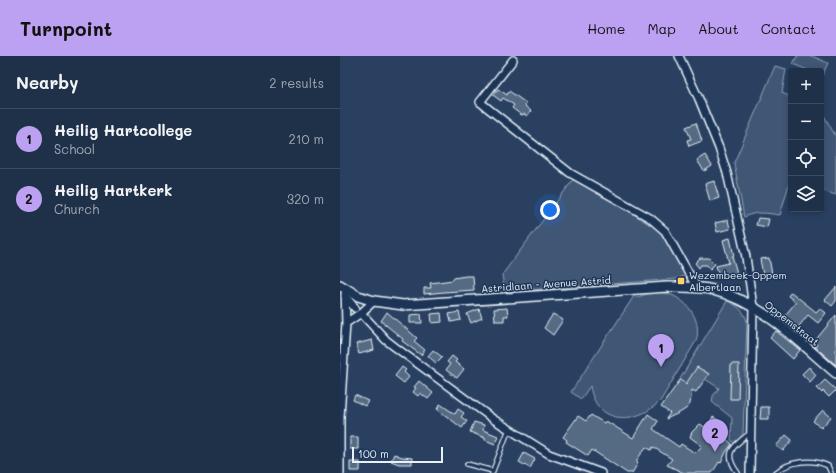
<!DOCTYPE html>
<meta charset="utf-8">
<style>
:root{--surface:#1f3049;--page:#273850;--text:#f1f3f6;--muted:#a1a9b4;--line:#3c4b61;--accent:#bca0f2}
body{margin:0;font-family:Mali,sans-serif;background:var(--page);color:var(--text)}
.controls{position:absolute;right:12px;top:12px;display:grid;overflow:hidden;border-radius:4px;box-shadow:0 2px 6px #0003}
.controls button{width:36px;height:36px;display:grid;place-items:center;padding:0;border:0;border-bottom:1px solid var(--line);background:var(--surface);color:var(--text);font:20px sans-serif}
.scale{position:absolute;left:12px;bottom:10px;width:91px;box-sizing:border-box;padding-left:4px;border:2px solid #e8f1f8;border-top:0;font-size:11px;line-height:14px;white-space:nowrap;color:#e8f1f8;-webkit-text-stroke:3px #1d3557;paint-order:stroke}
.you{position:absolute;left:210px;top:154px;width:14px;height:14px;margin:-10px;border:3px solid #fff;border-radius:50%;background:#1a73e8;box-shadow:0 0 0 6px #1a73e833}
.badge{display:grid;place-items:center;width:26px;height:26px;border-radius:50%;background:var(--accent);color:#111;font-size:13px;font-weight:700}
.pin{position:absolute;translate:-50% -33px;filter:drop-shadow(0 1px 2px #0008)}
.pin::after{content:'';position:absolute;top:21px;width:14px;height:12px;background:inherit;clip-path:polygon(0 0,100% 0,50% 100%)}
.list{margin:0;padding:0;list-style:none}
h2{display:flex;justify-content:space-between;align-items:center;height:52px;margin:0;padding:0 16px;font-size:17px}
h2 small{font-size:13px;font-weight:400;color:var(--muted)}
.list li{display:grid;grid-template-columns:26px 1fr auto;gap:12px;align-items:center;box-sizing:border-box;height:60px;padding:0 16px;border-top:1px solid var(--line)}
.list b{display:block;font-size:15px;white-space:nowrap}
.list p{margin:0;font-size:13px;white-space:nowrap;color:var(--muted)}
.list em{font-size:13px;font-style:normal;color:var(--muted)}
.icon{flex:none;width:22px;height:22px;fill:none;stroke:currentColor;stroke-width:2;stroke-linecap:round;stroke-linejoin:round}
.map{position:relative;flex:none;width:496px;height:417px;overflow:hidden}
header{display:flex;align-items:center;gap:24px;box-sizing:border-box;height:56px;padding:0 20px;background:var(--accent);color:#111}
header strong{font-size:19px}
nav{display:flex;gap:22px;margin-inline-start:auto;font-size:14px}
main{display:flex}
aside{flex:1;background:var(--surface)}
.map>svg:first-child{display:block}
</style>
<header>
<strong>Turnpoint</strong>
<nav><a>Home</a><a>Map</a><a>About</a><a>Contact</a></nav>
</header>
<main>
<aside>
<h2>Nearby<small>2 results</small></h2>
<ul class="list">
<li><span class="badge">1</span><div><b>Heilig Hartcollege</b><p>School</p></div><em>210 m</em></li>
<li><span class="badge">2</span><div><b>Heilig Hartkerk</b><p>Church</p></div><em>320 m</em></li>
</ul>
</aside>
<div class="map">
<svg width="496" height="417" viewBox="0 0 496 417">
<rect width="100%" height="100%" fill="#294061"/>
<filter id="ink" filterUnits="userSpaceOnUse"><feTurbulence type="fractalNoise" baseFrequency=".025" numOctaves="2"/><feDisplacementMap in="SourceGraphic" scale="8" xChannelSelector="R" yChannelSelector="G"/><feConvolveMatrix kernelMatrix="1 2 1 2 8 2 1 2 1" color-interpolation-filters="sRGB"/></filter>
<g filter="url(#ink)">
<path fill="#415774" stroke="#94a4b6" d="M457,0h15l16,7 -6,13 -1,-5h-11l-17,-7z
M435,10l11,3 -4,24 9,4v86l-2,1 -9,31c-15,-2 -23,-4 -36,2l-10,-54z
M481,54l11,20 4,6v59l-15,-5z
M235,121l88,56 24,42 -11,4 -171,13 -3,-17z
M317,236c5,1 10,1 15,3 18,8 30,27 24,46l-35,59c-23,25 -65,26 -71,-14l-9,13 -10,-7 63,-96 4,1 8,-3z
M387,245c10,4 17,10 20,20l-4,113 -8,10 -4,-4 1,-22 -20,-16 1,-6 6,-8 -14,-9 -18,5 -7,-5z"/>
<path fill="#556a83" stroke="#e8f1f8" d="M158,33l9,6 2,-4 17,12 -1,3 6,5 -4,5 -3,-2 -2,1 -2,-1 -8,-6 2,-3 -11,-7 -2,3 -8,-6z
M356,67l6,18 -13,5 -2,-6 4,-1 -5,-12z
M365,99l7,11 -8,5 -7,-11z
M374,125l5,17 -9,3 -5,-17z
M418,162l11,1 -2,8 -11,-2z
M388,164l2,9 -13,3 -2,-9z
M390,182l4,18h-2l5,17 -17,5 -4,-12 13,-3 -6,-23z
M360,202h9l6,6 -5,5 -3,-4h-6l-2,3 -4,-5z
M429,202l3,16 -9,1 -3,-16z
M126,220h7l1,14 -30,2 -20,2v-6h7l-1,-5 23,-3v-2z
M496,231v14l-4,5 -7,-6z
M451,236l25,20 4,-4 6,5 -8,10 -10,-8 -12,15 -14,-11 14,-17 -8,-6z
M167,252l1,8h-4v5h-9l-1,-12z
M139,253l3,9 -11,5 -4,-9z
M47,256l30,26 -3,3 11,9 -4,5 -19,-14 1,-2 -22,-18z
M119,256l2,8 -10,2 -2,-8z
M101,257l1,9 -10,1 -1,-9z
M81,258l1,9h-12v-8z
M213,258l10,6 -10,15 -9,-7z
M496,259v50l-21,-18 2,-2 -3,-3z
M436,275l24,19 -7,9 -23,-21z
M32,284l2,10 -15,4 -3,-10z
M93,294l9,7 -6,6 -8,-7z
M112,300l5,4 -2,2 9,7 -7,9 -11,-8 4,-6 -3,-2z
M391,308h8l-1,35h-8z
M62,311l4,3 -2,2 5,5 -5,6 -9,-7z
M357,311l12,7 -13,18 -4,-2 -2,14 -3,4 -6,4 -15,7 4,-6 -9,-6 19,-27 6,4z
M469,311l7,8 -6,7 -8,-8z
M485,324l11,10 -7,7 -6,-6 -1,2 -5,-5z
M79,325l14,12 -5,6 -8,-6 -2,3 -5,-4 3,-4 -2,-1z
M15,339l13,6 -3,5 -12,-6z
M100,348l15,10 3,-5 6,4 -3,4 6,4 -5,7 -25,-19z
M421,351h8v12h-9z
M483,354l8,7 -10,11 -8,-7z
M308,358l10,7 -5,8 26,18 2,-3 14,9 7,-7 -12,-9 2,-5 8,-8 6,4 7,-11 8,5 -7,11 10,4 8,7 -6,8 -5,11 -2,-1 -7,11h-28l-17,-8 5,-6 -19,-12 -2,3 -5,-3 -10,14 2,2 -6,10h-5l-35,-23 -4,6 -22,-14 1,-2 -4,-3 15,-21 8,5 5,-6 13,8 2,-2 27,17z
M134,366l10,3 -1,5 15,6 -3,8 -10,-4v-2l-15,-6z
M446,379l6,5 -9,11 -7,-5z
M10,381h8v12h-8z
M184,397l11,6 -5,9 -11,-6z
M54,398l8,3 10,1v6h-13l-8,-3z
M10,406h10v9h-10z"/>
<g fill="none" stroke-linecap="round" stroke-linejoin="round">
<g stroke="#e8f1f8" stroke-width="6">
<path id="service" d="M127,408l26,7
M152,417l17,-44
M398,417c-16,-21 -4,-27 12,-40
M435,417c14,-12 37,-15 53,-7l3,7"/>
</g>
<g stroke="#e8f1f8" stroke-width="10">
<path id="minor" d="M339,0l20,43 20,49 8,25 19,84 7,50 -3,166
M173,4l-33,42 90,71 80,45 15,13 32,57
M5,240l10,12
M21,257l25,27 9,7 98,72 56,35 52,19
M6,267l15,-10 13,-12
M0,417v-56l6,-94 -1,-35"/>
</g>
<g stroke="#e8f1f8" stroke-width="12">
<path id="tertiary" d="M0,229l18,11 16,5 29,4 264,-18c15,0 31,-1 46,3 48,12 85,51 123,83"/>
</g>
<use href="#service" stroke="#1d3557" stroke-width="3.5"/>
<use href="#minor" stroke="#1d3557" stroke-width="7"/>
<use href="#tertiary" stroke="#1d3557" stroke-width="9"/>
</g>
</g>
<rect fill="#ffd166" stroke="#1d3557" stroke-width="1.5" x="337" y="221" width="8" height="8" rx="2"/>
<g text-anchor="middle" stroke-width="3" stroke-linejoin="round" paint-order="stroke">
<g font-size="10" fill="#e8f1f8" stroke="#1d3557" text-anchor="start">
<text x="349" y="223">Wezembeek-Oppem<tspan x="349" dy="12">Albertlaan</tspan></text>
</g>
<g font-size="10" fill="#e8f1f8" stroke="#1d3557">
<text transform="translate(206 228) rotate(-4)" y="4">Astridlaan - Avenue Astrid</text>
<text transform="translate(452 267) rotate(38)" y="4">Oppemstraat</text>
</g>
</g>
</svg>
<div class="controls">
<button>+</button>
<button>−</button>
<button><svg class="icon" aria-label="locate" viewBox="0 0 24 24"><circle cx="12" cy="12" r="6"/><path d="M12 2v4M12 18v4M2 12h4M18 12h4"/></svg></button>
<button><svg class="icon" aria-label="layers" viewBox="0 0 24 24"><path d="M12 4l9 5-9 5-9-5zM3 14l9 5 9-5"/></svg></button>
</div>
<div class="scale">100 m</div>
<div class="you"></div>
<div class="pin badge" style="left:321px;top:311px">1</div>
<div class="pin badge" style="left:375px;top:396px">2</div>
</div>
</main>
